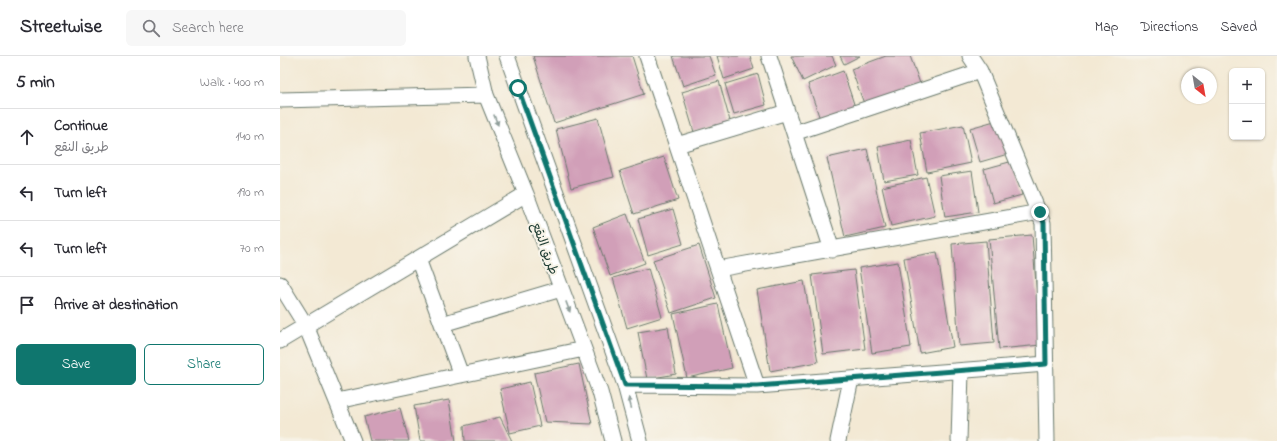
<!DOCTYPE html>
<meta charset="utf-8">
<style>
:root{--surface:#fff;--page:#f7f7f7;--text:#2b2b33;--muted:#7c7c81;--line:#e1e1e2;--accent:#0f766e}
body{margin:0;font-family:"Indie Flower","Playpen Sans Arabic",sans-serif;background:var(--page);color:var(--text)}
.controls{position:absolute;right:12px;top:12px;display:grid;overflow:hidden;border-radius:6px;box-shadow:0 1px 3px #0004}
.controls button{width:36px;height:36px;display:grid;place-items:center;padding:0;border:0;border-bottom:1px solid var(--line);background:var(--surface);color:var(--text);font:20px sans-serif}
.compass{position:absolute;left:901px;top:12px;width:36px;height:36px;border-radius:50%;background:var(--surface);box-shadow:0 1px 3px #0004;rotate:149deg}
.stop{position:absolute;width:12px;height:12px;margin:-9px;border:3px solid #0f766e;border-radius:50%;background:#fff}
.stop.end{background:#0f766e;border-color:#fff;box-shadow:0 1px 4px #0008}
.list{margin:0;padding:0;list-style:none}
h2{display:flex;justify-content:space-between;align-items:center;height:52px;margin:0;padding:0 16px;font-size:17px}
h2 small{font-size:13px;font-weight:400;color:var(--muted)}
.list li{display:grid;grid-template-columns:26px 1fr auto;gap:12px;align-items:center;box-sizing:border-box;height:56px;padding:0 16px;border-top:1px solid var(--line)}
.list b{display:block;font-size:15px;white-space:nowrap}
.list p{margin:0;font-size:13px;white-space:nowrap;color:var(--muted)}
.list em{font-size:13px;font-style:normal;color:var(--muted)}
.actions{display:flex;gap:8px;padding:12px 16px}
.actions a{flex:1;padding:9px 0;border:1px solid var(--accent);border-radius:6px;text-align:center;font-size:14px;color:var(--accent)}
.actions .main{background:var(--accent);color:#fff}
.icon{flex:none;width:22px;height:22px;fill:none;stroke:currentColor;stroke-width:2;stroke-linecap:round;stroke-linejoin:round}
.map{position:relative;flex:none;width:997px;height:385px;overflow:hidden}
header{display:flex;align-items:center;gap:24px;box-sizing:border-box;height:56px;padding:0 20px;background:var(--surface);border-bottom:1px solid var(--line)}
header strong{font-size:19px}
nav{display:flex;gap:22px;margin-inline-start:auto;font-size:14px}
.search{width:280px;height:36px;background:var(--page);display:flex;align-items:center;gap:10px;box-sizing:border-box;padding:0 14px;border-radius:6px;color:var(--muted);font-size:15px}
main{display:flex}
aside{flex:1;background:var(--surface)}
.map>svg:first-child{display:block}
</style>
<header>
<strong>Streetwise</strong>
<div class="search"><svg class="icon" aria-label="search" viewBox="0 0 24 24"><circle cx="10" cy="10" r="6"/><path d="M15 15l6 6"/></svg>Search here</div>
<nav><a>Map</a><a>Directions</a><a>Saved</a></nav>
</header>
<main>
<aside>
<h2>5 min<small>Walk · 400 m</small></h2>
<ul class="list">
<li><svg class="icon" aria-label="ahead" viewBox="0 0 24 24"><path d="M12 20V5M6 11l6-6 6 6"/></svg><div><b>Continue</b><p>طريق النقع</p></div><em>140 m</em></li>
<li><svg class="icon" aria-label="left" viewBox="0 0 24 24"><path d="M17 20v-9H6M10 6l-5 5 5 5"/></svg><div><b>Turn left</b></div><em>190 m</em></li>
<li><svg class="icon" aria-label="left" viewBox="0 0 24 24"><path d="M17 20v-9H6M10 6l-5 5 5 5"/></svg><div><b>Turn left</b></div><em>70 m</em></li>
<li><svg class="icon" aria-label="arrive" viewBox="0 0 24 24"><path d="M6 21V4h12l-3 4 3 4H6"/></svg><div><b>Arrive at destination</b></div></li>
</ul>
<div class="actions"><a class="main">Save</a><a>Share</a></div>
</aside>
<div class="map">
<svg width="997" height="385" viewBox="0 0 997 385">
<rect width="100%" height="100%" fill="#f7f3e8"/>
<filter id="ink" filterUnits="userSpaceOnUse"><feTurbulence type="fractalNoise" baseFrequency=".025" numOctaves="2"/><feDisplacementMap in="SourceGraphic" scale="8" xChannelSelector="R" yChannelSelector="G"/><feConvolveMatrix kernelMatrix="1 2 1 2 8 2 1 2 1" color-interpolation-filters="sRGB"/></filter>
<filter id="wash" filterUnits="userSpaceOnUse"><feTurbulence type="fractalNoise" baseFrequency=".012" numOctaves="4" result="noise"/><feDisplacementMap in="SourceGraphic" scale="16" xChannelSelector="R" yChannelSelector="G"/><feGaussianBlur stdDeviation="0.9" result="paint"/><feColorMatrix in="noise" values="0 0 0 0 0 0 0 0 0 0 0 0 0 0 0 0 0 1.4 0 .05"/><feComposite in="paint" operator="in"/></filter>
<g filter="url(#wash)">
<rect width="100%" height="100%" fill="#f3e9d4"/>
<g id="blocks">
<path fill="#d19fb8" d="M253,0h99l12,38 -90,29z
M393,0h36l7,19 -33,11z
M437,0h33l4,13 -30,10z
M511,0h41l4,9 -33,16z
M560,0h20l-16,8z
M606,0h24l11,30 -56,20 -14,-37z
M563,15l12,36 -35,12 -12,-35z
M478,18l8,31 -32,9 -9,-30z
M439,25l11,40 -36,11 -12,-40z
M318,62l16,59 -43,11 -15,-59z
M718,64l10,34 -28,8 -10,-34z
M683,69l8,38 -44,9 -7,-39z
M631,84l7,35 -34,6 -6,-34z
M587,93l18,79 -40,9 -18,-79z
M384,101l14,43 -44,14 -14,-43z
M733,105l9,34 -29,8 -9,-34z
M692,115l6,41 -33,5 -6,-41z
M646,121l9,39 -44,10 -9,-39z
M393,153l10,35 -35,11 -10,-36z
M347,158l18,49 -35,13 -17,-49z
M752,179l9,110 -42,4 -10,-110z
M706,185l8,102 -35,3 -7,-102z
M419,189l17,53 -45,15 -18,-53z
M657,196l16,95 -33,6 -16,-95z
M618,206l13,85 -39,6 -13,-85z
M368,212l14,49 -35,11 -14,-50z
M574,214l11,79 -42,5 -11,-79z
M524,225l14,81 -48,9 -13,-81z
M438,248l14,64 -45,10 -14,-64z
M388,271l8,47 -29,5 -9,-47z
M299,308l13,60 -47,-2 -11,-49z
M250,326l10,44 -30,7 -10,-44z
M169,344l7,41h-36l-6,-35z
M120,352l9,33h-39l-6,-24z
M220,361l12,24h-47l-1,-15z"/>
</g>
</g>
<g filter="url(#ink)">
<use href="#blocks" fill-opacity="0" stroke="#69796c" stroke-width="1"/>
<g fill="none" stroke-linecap="round" stroke-linejoin="round">
<g stroke="#69796c" stroke-width="17">
<path id="minor" d="M197,0l9,39 40,99 74,198 13,49
M227,0l118,329 15,56
M367,0l110,330
M489,0l63,194
M690,0l10,15 63,152 4,218
M0,44l206,-5
M514,77l186,-62
M397,89l110,-33
M138,203l43,116
M438,213l322,-57
M0,228l26,42 47,115
M162,268l119,-35
M0,285l246,-147
M345,329l132,1 289,-22
M57,345l247,-52
M558,385l13,-62
M679,385l2,-70"/>
</g>
<use href="#minor" stroke="#fff" stroke-width="15"/>
</g>
<defs><path id="oneway-solid" d="M-6-.8H1V-3.2L6.5 0L1 3.2V.8H-6Z"/></defs>
<g fill="#8f9e9a">
<use href="#oneway-solid" transform="translate(216 64) rotate(68)"/>
<use href="#oneway-solid" transform="translate(288 251) rotate(69)"/>
<use href="#oneway-solid" transform="translate(350 347) rotate(-105)"/>
</g>
</g>
<g fill="none" stroke-linecap="round" stroke-linejoin="round" filter="url(#ink)">
<path stroke="#0f766e" stroke-width="5" d="M238,32l107,297 132,1 289,-22 -2,-141 -4,-11"/>
</g>
<g text-anchor="middle" stroke-width="4" stroke-linejoin="round" paint-order="stroke">
<g font-size="13" fill="#1f3d34" stroke="#f7f3e8">
<text transform="translate(266 192) rotate(70)" y="5">طريق النقع</text>
</g>
</g>
</svg>
<div class="controls">
<button>+</button>
<button>−</button>
</div>
<svg class="compass" viewBox="-18 -18 36 36"><path d="M0-13l5 13h-10z" fill="#e53935"/><path d="M0 13l5-13h-10z" fill="#7c7c81"/></svg>
<div class="stop" style="left:238px;top:32px"></div>
<div class="stop end" style="left:760px;top:156px"></div>
</div>
</main>
